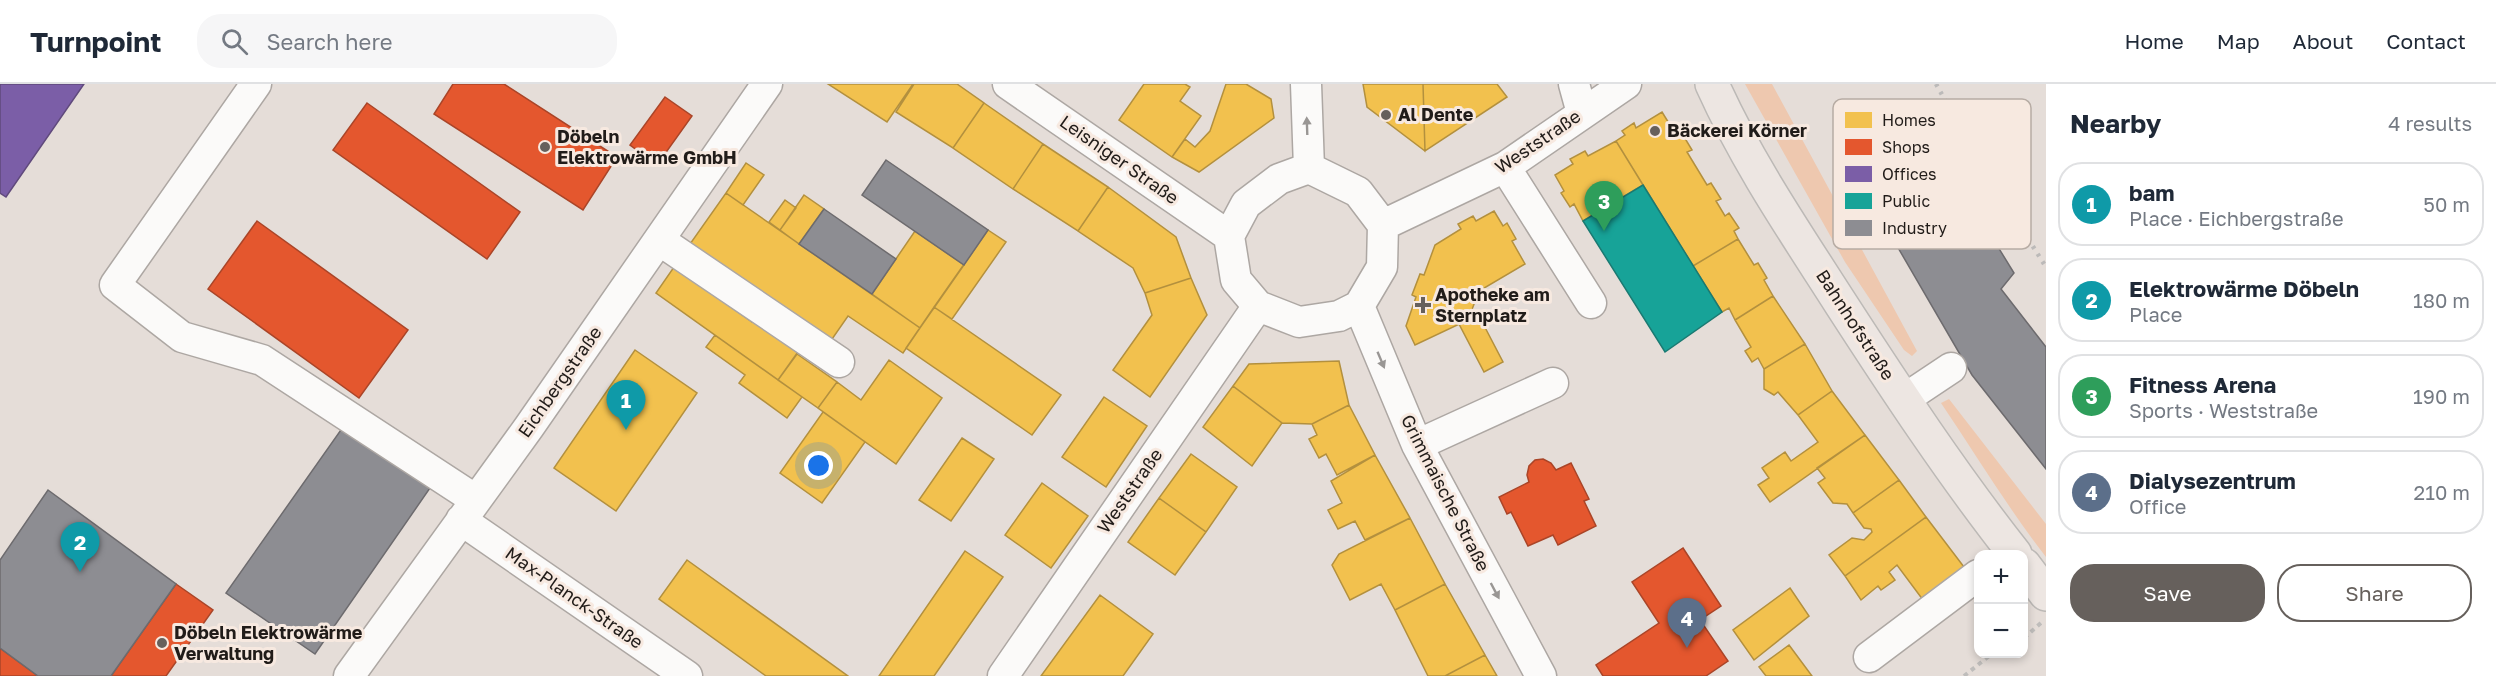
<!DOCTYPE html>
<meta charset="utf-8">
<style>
:root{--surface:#fff;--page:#f6f6f7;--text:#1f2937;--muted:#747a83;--line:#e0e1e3;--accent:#66605c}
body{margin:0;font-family:"Golos Text",sans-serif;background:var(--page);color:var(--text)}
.controls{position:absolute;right:18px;bottom:18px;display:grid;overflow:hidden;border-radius:12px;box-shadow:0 3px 9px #0003}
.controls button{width:54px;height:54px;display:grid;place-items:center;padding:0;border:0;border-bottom:2px solid var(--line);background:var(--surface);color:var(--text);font:30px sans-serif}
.you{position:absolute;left:819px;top:382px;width:21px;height:21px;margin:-15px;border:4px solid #fff;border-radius:50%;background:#1a73e8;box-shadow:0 0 0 9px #1a73e833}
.badge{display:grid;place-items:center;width:39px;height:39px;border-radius:50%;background:var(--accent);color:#fff;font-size:20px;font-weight:700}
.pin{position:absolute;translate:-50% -50px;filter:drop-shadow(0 2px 3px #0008)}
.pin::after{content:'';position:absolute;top:32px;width:21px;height:18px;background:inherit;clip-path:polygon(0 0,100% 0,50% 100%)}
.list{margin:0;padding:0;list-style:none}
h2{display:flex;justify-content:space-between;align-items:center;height:78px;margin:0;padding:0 24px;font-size:26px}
h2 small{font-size:20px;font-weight:400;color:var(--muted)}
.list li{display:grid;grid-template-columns:39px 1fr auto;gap:18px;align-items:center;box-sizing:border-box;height:84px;margin:0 12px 12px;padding:0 12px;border:2px solid var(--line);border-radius:24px}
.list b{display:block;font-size:22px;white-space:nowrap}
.list p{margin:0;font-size:20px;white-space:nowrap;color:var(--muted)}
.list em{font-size:20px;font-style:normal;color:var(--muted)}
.actions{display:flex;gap:12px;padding:18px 24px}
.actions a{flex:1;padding:14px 0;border:2px solid var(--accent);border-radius:24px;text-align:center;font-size:21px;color:var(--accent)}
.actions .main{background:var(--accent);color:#fff}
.icon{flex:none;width:33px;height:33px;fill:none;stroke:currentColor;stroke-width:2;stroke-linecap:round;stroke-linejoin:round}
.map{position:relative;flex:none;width:2046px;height:592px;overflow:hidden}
header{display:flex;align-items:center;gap:36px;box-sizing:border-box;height:84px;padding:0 30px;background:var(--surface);border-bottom:2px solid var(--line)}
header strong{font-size:28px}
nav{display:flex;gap:33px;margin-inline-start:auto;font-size:21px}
.search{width:420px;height:54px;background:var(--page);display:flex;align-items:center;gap:15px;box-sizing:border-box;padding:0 21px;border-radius:24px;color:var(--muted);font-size:22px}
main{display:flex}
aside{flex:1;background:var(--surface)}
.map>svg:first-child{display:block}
</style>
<header>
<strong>Turnpoint</strong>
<div class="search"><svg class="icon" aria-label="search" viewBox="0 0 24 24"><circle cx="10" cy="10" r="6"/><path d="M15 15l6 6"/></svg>Search here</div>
<nav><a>Home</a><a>Map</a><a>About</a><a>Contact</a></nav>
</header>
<main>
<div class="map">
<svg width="2046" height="592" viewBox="0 0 2046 592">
<rect width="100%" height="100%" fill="#e5ddd8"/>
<path fill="#eec8af" d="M1745,0h27l145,267 -5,5 -8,-6 -59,-88z
M1949,315l97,125v33c-38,-49 -70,-102 -105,-154z"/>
<path fill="#f2c14e" stroke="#b3903e" stroke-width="1.5" d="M828,0h85l-26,38z
M914,0h43l27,19 -31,45 -57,-36z
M1144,0h41l5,3 -10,14 21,15 -29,41 -53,-37z
M1226,0h20l25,15 3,19 -75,54 -27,-15 13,-18 10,8 15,-16z
M1363,0h60l2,67 -58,-44z
M1423,0h74l10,13 -82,54z
M984,19l59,41 -30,45 -60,-41z
M1662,28l16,26 5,-3 9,15 -5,2 20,33 4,-2 10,16 -5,2 9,15 4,-3 10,15 -5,3 4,8 -45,27 -77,-125 9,-6 -3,-4 12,-8 2,5z
M1616,57l27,44 -60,36 -9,-17 -4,3 -9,-14 3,-2 -9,-16 18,-11 -3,-5 15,-8 3,5z
M1043,60l65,43 -30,44 -65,-42z
M746,79l18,12 -21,30 -17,-12z
M1108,103l68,50 15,41 -46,15 -12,-25 -55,-37z
M726,109l194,135 -17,25 -55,-37 -18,26 -140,-98z
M804,111l20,14 -25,35 -19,-14z
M785,116l11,8 -16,22 -11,-8z
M1494,127l9,15 4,-3 9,16 -4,2 13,23 -46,27 -11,29 -53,25 -9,-19 10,-29 -4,-2 8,-21 4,1 11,-30 26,-16 -3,-5 15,-8 3,5z
M988,146l18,12 -54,77 -18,-12z
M915,147l49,34 -44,63 -48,-34z
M1738,155l16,26 4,-2 9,15 -3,2 9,16 -38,24 -6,-12 -7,4 -29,-46z
M674,183l78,55 3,-4 45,31 -22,31 -122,-87z
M1191,194l16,37 -57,82 -37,-27 39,-55 -7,-22z
M1773,212l32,48 -41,25 -6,-11 -6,4 -7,-11 6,-4 -16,-27z
M934,223l127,88 -29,40 -126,-87z
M1478,230l25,48 -19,10 -25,-48z
M715,251l87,62 -15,21 -48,-35 6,-8 -39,-28z
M1805,260l27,47 -34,24 -20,-23 -4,3 -10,-6v-20z
M635,266l62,43 -81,118 -62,-43z
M797,270l40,28 -19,26 -40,-28z
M889,276l53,38 -46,66 -78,-56 19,-26 24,18z
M1339,277l10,44 -37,19 -30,-1 -49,-37 16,-22z
M1233,302l49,37 -30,43 -49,-39z
M1832,307l33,44 -95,67 -12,-17 11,-7 -7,-10 23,-16 6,9 27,-19 -20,-27z
M1104,313l43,29 -41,61 -44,-30z
M1349,321l26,50 -38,20 -11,-21 -7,4 -10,-19 8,-4 -5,-11z
M823,328l42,30 -43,61 -42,-30z
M1865,351l34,45 -46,33 -6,-9 -14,-1 -15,-20 7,-5 -8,-10z
M962,354l32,21 -43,62 -32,-21z
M1191,370l46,33 -31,45 -47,-34z
M1375,371l35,63 -45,22 -10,-19 -17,8 -10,-19 14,-7 -11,-22z
M1899,396l27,37 -81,59 -16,-21 23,-17 12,2 8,-8 -1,-3 -7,-1 -11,-15z
M1042,399l46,33 -37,52 -46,-33z
M1159,414l47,34 -31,43 -47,-33z
M1926,433l38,50 -35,41 -32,-43 -8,7 6,8 -14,10 -3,-4 -17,14 -16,-24z
M1410,434l35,66 -50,26 -14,-26 -31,16 -18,-35 7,-11z
M965,467l38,26 -69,99h-55z
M687,476l161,116h-82l-107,-77z
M1445,500l40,71 -40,21h-17l-33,-66z
M1790,504l19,28 -55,44 -21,-30z
M1100,511l53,39 -30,42h-82z
M1789,561l23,31h-46l-7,-9z
M1485,571l12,21h-52z"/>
<path fill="#e4572e" stroke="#aa4528" stroke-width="1.5" d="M453,0h51l113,73 -34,53 -149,-96z
M665,13l27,19 -35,49 -27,-20z
M367,19l153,109 -33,47 -154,-109z
M257,137l151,109 -49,68 -151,-109z
M1543,375l8,4 5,7 15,-7 18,36 -5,2 12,25 -38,19 -5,-10 -25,11 -17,-34 -4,2 -8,-17 30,-15 -2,-7 2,-9 6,-6z
M1683,464l38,58 -21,14 28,41 -22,15h-103l-7,-11 63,-42 -27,-41z
M176,500l37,26 -47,66h-55z
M0,564l38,28h-38z"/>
<path fill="#7b5ea7" stroke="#604a7c" stroke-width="1.5" d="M0,0h84l-78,113 -6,-4z"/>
<path fill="#17a398" stroke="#1a7a72" stroke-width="1.5" d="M1643,101l79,127 -57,40 -82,-131z"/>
<path fill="#8d8d92" stroke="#6d6b6e" stroke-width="1.5" d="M886,76l102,70 -24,35 -102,-70z
M1950,85l64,104 -13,16 45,58v122l-74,-94 -93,-160z
M824,125l72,50 -24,35 -73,-50z
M343,343l87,61 -115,166 -89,-61z
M48,406l128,94 -65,92h-73l-38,-28v-88z"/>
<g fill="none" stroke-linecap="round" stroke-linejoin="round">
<g stroke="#ada7a3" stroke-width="33">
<path id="minor" d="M256,0l-141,201 67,52 80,23 214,140
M1008,0l221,152
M1306,0l3,84
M1574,0l8,29
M1505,83l86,136
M1309,84l49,24 25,33 -1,42 -23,39 -20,10 -40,6 -41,-16 -22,-26 -7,-44 17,-32 33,-25z
M1383,141l122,-58 121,-83
M659,156l180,122
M1359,222l58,139 124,231
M1903,316l48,-32
M1417,361l136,-62
M461,436l226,156
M1869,573l109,-82
M349,592l180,-249 238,-343
M1003,592l255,-370"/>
</g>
<g stroke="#bcb9b6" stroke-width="36">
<path id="major" d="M1712,0c35,78 83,148 129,220 55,85 111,170 174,250
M2024,481l22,29"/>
</g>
<path stroke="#bfbdbb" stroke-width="4" stroke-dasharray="4.5 4.5" stroke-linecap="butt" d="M2024,554l17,-15
M1964,592l25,-20 16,-2"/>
<use href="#minor" stroke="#fbfaf9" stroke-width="30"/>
<use href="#major" stroke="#ede6e2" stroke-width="33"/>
<path stroke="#bcbab9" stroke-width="4.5" stroke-dasharray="3 6" stroke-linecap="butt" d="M1936,0l47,84 63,99"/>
</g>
<defs><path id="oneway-solid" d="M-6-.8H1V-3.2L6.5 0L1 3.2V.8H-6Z" transform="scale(1.5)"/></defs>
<g fill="#999694">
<use href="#oneway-solid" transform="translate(1307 42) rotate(-92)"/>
<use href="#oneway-solid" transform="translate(1381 276) rotate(67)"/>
<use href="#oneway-solid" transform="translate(1495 507) rotate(62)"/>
</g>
<g fill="#66605c" stroke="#f7e9e0" stroke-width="2">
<circle cx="1386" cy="31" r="6"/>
<circle cx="1655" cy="47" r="6"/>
<circle cx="545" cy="63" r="6"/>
<path d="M1420 212h6v6h6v6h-6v6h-6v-6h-6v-6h6z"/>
<circle cx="162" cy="559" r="6"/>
</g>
<g text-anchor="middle" stroke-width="6" stroke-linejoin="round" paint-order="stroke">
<g font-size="18" font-weight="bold" fill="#211c19" stroke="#f7e9e0" text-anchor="start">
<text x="1398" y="37">Al Dente</text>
<text x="1667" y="53">Bäckerei Körner</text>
<text x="557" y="59">Döbeln<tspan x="557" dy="21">Elektrowärme GmbH</tspan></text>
<text x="1435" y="217">Apotheke am<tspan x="1435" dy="21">Sternplatz</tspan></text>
<text x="174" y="555">Döbeln Elektrowärme<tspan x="174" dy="21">Verwaltung</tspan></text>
</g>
<g font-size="18" fill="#211c19" stroke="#f7e9e0">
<text transform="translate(1538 58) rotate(-34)" y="6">Weststraße</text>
<text transform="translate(1119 76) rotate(35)" y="6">Leisniger Straße</text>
<text transform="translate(1855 241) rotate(57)" y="6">Bahnhofstraße</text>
<text transform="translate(560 298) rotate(-55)" y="6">Eichbergstraße</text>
<text transform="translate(1130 407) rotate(-55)" y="6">Weststraße</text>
<text transform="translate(1445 409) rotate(63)" y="6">Grimmaische Straße</text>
<text transform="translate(574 514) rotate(35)" y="6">Max-Planck-Straße</text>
</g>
</g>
<rect x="1833" y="15" width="198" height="150" rx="9" fill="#f7e9e0" stroke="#b7aca4" stroke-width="1.5"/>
<rect x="1845" y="28" width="27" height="16" fill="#f2c14e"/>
<rect x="1845" y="55" width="27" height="16" fill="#e4572e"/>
<rect x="1845" y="82" width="27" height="16" fill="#7b5ea7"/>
<rect x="1845" y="109" width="27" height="16" fill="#17a398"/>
<rect x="1845" y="136" width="27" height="16" fill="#8d8d92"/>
<g font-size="16" fill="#211c19">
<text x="1882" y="42">Homes</text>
<text x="1882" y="69">Shops</text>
<text x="1882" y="96">Offices</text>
<text x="1882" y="123">Public</text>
<text x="1882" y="150">Industry</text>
</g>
</svg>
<div class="controls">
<button>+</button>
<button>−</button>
</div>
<div class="you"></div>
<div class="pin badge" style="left:626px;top:346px;background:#0f9aa8">1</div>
<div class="pin badge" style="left:80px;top:488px;background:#0f9aa8">2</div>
<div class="pin badge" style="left:1604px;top:147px;background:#2e9e5b">3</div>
<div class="pin badge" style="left:1687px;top:564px;background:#5c6f8a">4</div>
</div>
<aside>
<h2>Nearby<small>4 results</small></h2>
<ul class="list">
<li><span class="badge" style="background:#0f9aa8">1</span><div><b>bam</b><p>Place · Eichbergstraße</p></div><em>50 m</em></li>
<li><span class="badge" style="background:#0f9aa8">2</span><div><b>Elektrowärme Döbeln</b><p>Place</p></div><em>180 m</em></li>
<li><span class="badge" style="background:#2e9e5b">3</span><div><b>Fitness Arena</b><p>Sports · Weststraße</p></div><em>190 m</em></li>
<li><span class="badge" style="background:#5c6f8a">4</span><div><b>Dialysezentrum</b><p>Office</p></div><em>210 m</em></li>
</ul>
<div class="actions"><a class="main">Save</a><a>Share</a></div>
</aside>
</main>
